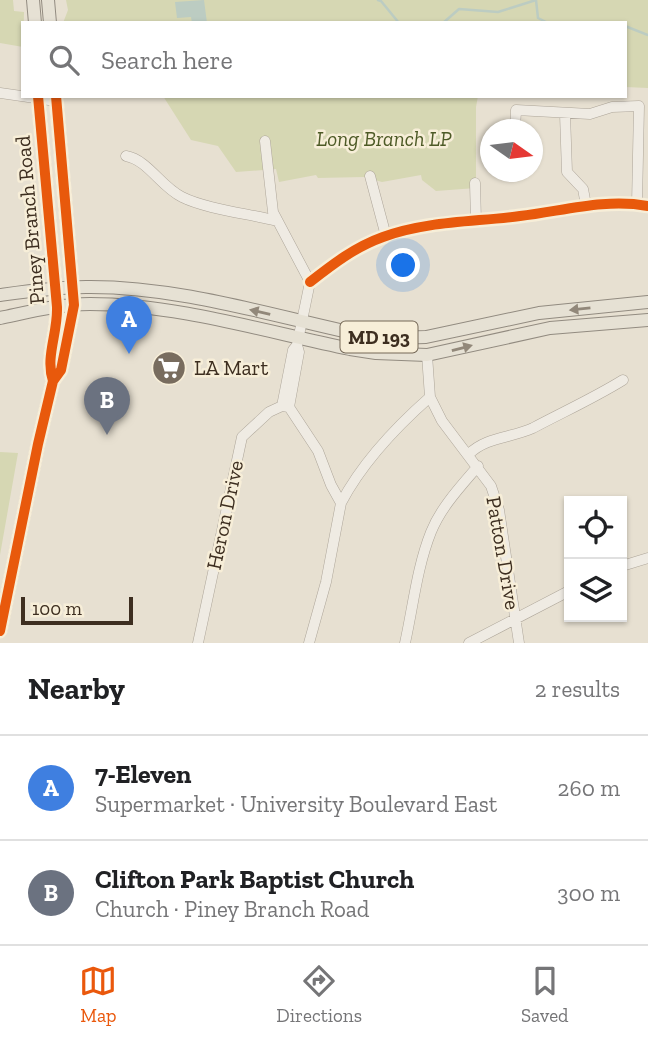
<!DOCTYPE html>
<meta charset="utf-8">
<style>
:root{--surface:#fff;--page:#f2f2f2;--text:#202124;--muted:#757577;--line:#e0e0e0;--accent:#ea580c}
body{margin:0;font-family:"Zilla Slab",serif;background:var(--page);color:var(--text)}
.controls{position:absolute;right:21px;bottom:21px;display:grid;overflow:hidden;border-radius:0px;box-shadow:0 2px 5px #0004}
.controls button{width:63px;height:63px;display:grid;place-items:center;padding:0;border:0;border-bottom:2px solid var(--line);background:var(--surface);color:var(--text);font:35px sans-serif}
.compass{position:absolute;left:480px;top:119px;width:63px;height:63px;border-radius:50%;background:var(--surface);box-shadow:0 2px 5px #0004;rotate:104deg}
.scale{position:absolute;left:21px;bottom:18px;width:112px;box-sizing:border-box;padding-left:7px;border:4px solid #3d2e20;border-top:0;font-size:19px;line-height:24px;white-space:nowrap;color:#3d2e20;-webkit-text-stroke:5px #f7eed8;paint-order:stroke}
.you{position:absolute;left:404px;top:266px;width:24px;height:24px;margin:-18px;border:5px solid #fff;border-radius:50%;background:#1a73e8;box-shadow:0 0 0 10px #1a73e833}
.badge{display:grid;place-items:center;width:46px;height:46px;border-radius:50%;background:var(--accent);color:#fff;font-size:23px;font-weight:700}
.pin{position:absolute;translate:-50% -58px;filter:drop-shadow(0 2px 4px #0008)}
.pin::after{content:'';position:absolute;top:37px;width:24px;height:21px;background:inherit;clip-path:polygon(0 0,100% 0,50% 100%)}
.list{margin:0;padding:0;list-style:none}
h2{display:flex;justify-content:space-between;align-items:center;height:91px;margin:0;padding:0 28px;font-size:30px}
h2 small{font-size:23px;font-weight:400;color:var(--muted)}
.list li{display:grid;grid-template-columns:46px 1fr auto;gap:21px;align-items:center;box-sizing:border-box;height:105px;padding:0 28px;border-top:2px solid var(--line)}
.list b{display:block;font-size:26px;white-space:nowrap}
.list p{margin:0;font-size:23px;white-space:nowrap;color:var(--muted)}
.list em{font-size:23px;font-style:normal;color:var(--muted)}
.icon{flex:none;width:38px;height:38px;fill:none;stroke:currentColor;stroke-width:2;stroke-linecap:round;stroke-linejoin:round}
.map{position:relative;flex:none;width:648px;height:643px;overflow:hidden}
.search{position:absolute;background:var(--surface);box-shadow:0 2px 5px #0004;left:21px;right:21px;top:21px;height:77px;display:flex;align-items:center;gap:18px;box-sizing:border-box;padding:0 24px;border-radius:0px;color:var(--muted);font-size:26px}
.sheet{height:301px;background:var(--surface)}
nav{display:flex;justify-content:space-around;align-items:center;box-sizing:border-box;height:98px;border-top:2px solid var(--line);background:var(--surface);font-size:19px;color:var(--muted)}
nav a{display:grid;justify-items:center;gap:4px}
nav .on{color:var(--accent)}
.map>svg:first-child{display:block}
</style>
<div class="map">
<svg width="648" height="643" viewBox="0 0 648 643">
<rect width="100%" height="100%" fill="#e7e0d1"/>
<path fill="#d6d7b3" d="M0,0h13l1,11 10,1 -1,35 -23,-4z
M66,0h582v88l-23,-1v-64h-562l5,-13z
M163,96h315l-2,11v81l-40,3 -14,-11 -1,-5 -39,7 -18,-5 -46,1 -2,-3 -37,7 -3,-13 -40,3 -18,-26 -27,-6z
M0,452l18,1 -18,102z"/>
<path fill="#bcccc2" d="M204,0l3,23h-15l-1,-6 -14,1 -2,-16z"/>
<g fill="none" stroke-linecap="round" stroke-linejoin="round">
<path stroke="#bcccc2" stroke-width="2.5" d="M378,0l3,1 18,22
M443,23l16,-14 39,3 38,-12 2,18 10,5
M625,26l23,9"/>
<g stroke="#ada599" stroke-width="11">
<path id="minor" d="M0,93l56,8
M565,114l2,58 16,17 3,16
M515,130l1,-20 74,4 22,-7 27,-1 -2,98
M265,141l8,71 37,70 -13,63 -4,5 -11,56
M126,156c22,4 35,31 56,41 24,12 68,17 95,24
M370,176l16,60
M475,183l1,38
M310,282c23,-18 45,-35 73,-45 43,-16 92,-15 137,-21 43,-5 85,-18 128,-10
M427,355l3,42 12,24 49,65 8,24 20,133
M282,406l7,1 29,44 13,34 10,18 -15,79 -17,61
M289,407l10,-55 -2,-7
M469,454c17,-17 42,-16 64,-26 30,-16 61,-30 90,-48
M341,503c21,-40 55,-76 89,-106
M622,566l26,-8
M198,643l44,-206 27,-25 13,-6
M405,643c8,-36 12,-76 26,-111 10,-25 30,-46 47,-66
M469,643l100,-52"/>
</g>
<g stroke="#928b80" stroke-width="14">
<path id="major" d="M33,0l2,23
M48,0l2,23
M38,96l19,211c1,26 -12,50 -4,74
M0,295c29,-4 57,-8 86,-8 93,-1 186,29 276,48l31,3 33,-1 113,-24 109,-11
M0,318c29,-6 60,-14 90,-14 85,0 177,28 260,45l26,4 51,2 123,-27 98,-8
M0,631l38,-187 15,-63 8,-11 13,-65 -18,-209"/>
</g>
<use href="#minor" stroke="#efebe3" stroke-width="10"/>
<use href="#major" stroke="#e6e1d4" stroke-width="12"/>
<g stroke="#f7eed8" stroke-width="15">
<path id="cycleway" d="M38,96l19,211c1,26 -12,50 -4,74
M310,282c23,-18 45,-35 73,-45 43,-16 92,-15 137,-21 43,-5 85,-18 128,-10
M0,631l38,-187 15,-63 8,-11 13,-65 -18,-209"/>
</g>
<use href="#cycleway" stroke="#e8590c" stroke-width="10"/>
</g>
<defs><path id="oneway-solid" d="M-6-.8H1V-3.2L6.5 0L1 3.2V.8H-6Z" transform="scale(1.75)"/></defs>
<g fill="#92887a">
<use href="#oneway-solid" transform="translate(580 309) rotate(174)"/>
<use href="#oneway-solid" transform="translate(260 312) rotate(-167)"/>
<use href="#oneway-solid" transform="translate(462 348) rotate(-15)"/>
</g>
<defs>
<g id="supermarket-disc" transform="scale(1.75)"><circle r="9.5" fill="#786c5e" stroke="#f7eed8"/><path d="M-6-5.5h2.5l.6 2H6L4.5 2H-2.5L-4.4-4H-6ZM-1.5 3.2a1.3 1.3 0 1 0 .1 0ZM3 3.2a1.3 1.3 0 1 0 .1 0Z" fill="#fff"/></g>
</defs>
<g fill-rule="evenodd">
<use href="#supermarket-disc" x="169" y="368"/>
</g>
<g text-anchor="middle" stroke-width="5" stroke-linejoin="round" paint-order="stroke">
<rect fill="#f7eed8" stroke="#756857" stroke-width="2" x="340.5" y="321.5" width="77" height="31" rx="5"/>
<g font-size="19" font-weight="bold" fill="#3d2e20">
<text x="379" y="344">MD 193</text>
</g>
<g font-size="21" font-style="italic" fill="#4d5a26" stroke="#f7eed8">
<text x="384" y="146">Long Branch LP</text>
</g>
<g font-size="21" fill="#3d2e20" stroke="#f7eed8">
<text transform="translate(30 220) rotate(-95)" y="7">Piney Branch Road</text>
<text transform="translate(225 515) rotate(-78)" y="7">Heron Drive</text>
<text transform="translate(503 553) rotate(80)" y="7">Patton Drive</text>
</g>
<g font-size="21" fill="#3d2e20" stroke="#f7eed8" text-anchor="start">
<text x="194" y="375">LA Mart</text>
</g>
</g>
</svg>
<div class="controls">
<button><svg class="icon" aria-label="locate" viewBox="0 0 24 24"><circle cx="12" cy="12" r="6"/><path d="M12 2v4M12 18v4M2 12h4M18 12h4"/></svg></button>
<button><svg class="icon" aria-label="layers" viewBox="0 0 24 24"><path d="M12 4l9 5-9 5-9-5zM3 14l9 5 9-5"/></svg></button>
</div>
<svg class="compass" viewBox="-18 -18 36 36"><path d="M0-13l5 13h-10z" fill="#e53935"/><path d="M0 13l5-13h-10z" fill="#757577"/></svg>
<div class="scale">100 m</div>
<div class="you"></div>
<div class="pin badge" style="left:129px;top:354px;background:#3f7fe0">A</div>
<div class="pin badge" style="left:107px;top:435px;background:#6b7280">B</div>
<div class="search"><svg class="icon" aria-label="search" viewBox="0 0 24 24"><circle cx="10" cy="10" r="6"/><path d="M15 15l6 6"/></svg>Search here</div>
</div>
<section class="sheet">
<h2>Nearby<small>2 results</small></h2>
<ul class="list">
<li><span class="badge" style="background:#3f7fe0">A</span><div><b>7-Eleven</b><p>Supermarket · University Boulevard East</p></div><em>260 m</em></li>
<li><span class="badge" style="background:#6b7280">B</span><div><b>Clifton Park Baptist Church</b><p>Church · Piney Branch Road</p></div><em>300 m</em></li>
</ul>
</section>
<nav>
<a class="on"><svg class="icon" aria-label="map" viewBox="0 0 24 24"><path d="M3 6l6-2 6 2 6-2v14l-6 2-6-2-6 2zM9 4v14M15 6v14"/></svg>Map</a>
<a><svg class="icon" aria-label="directions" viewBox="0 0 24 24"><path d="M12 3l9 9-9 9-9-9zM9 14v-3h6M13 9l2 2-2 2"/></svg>Directions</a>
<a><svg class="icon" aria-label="saved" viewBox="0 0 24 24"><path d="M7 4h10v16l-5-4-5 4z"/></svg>Saved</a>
</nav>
